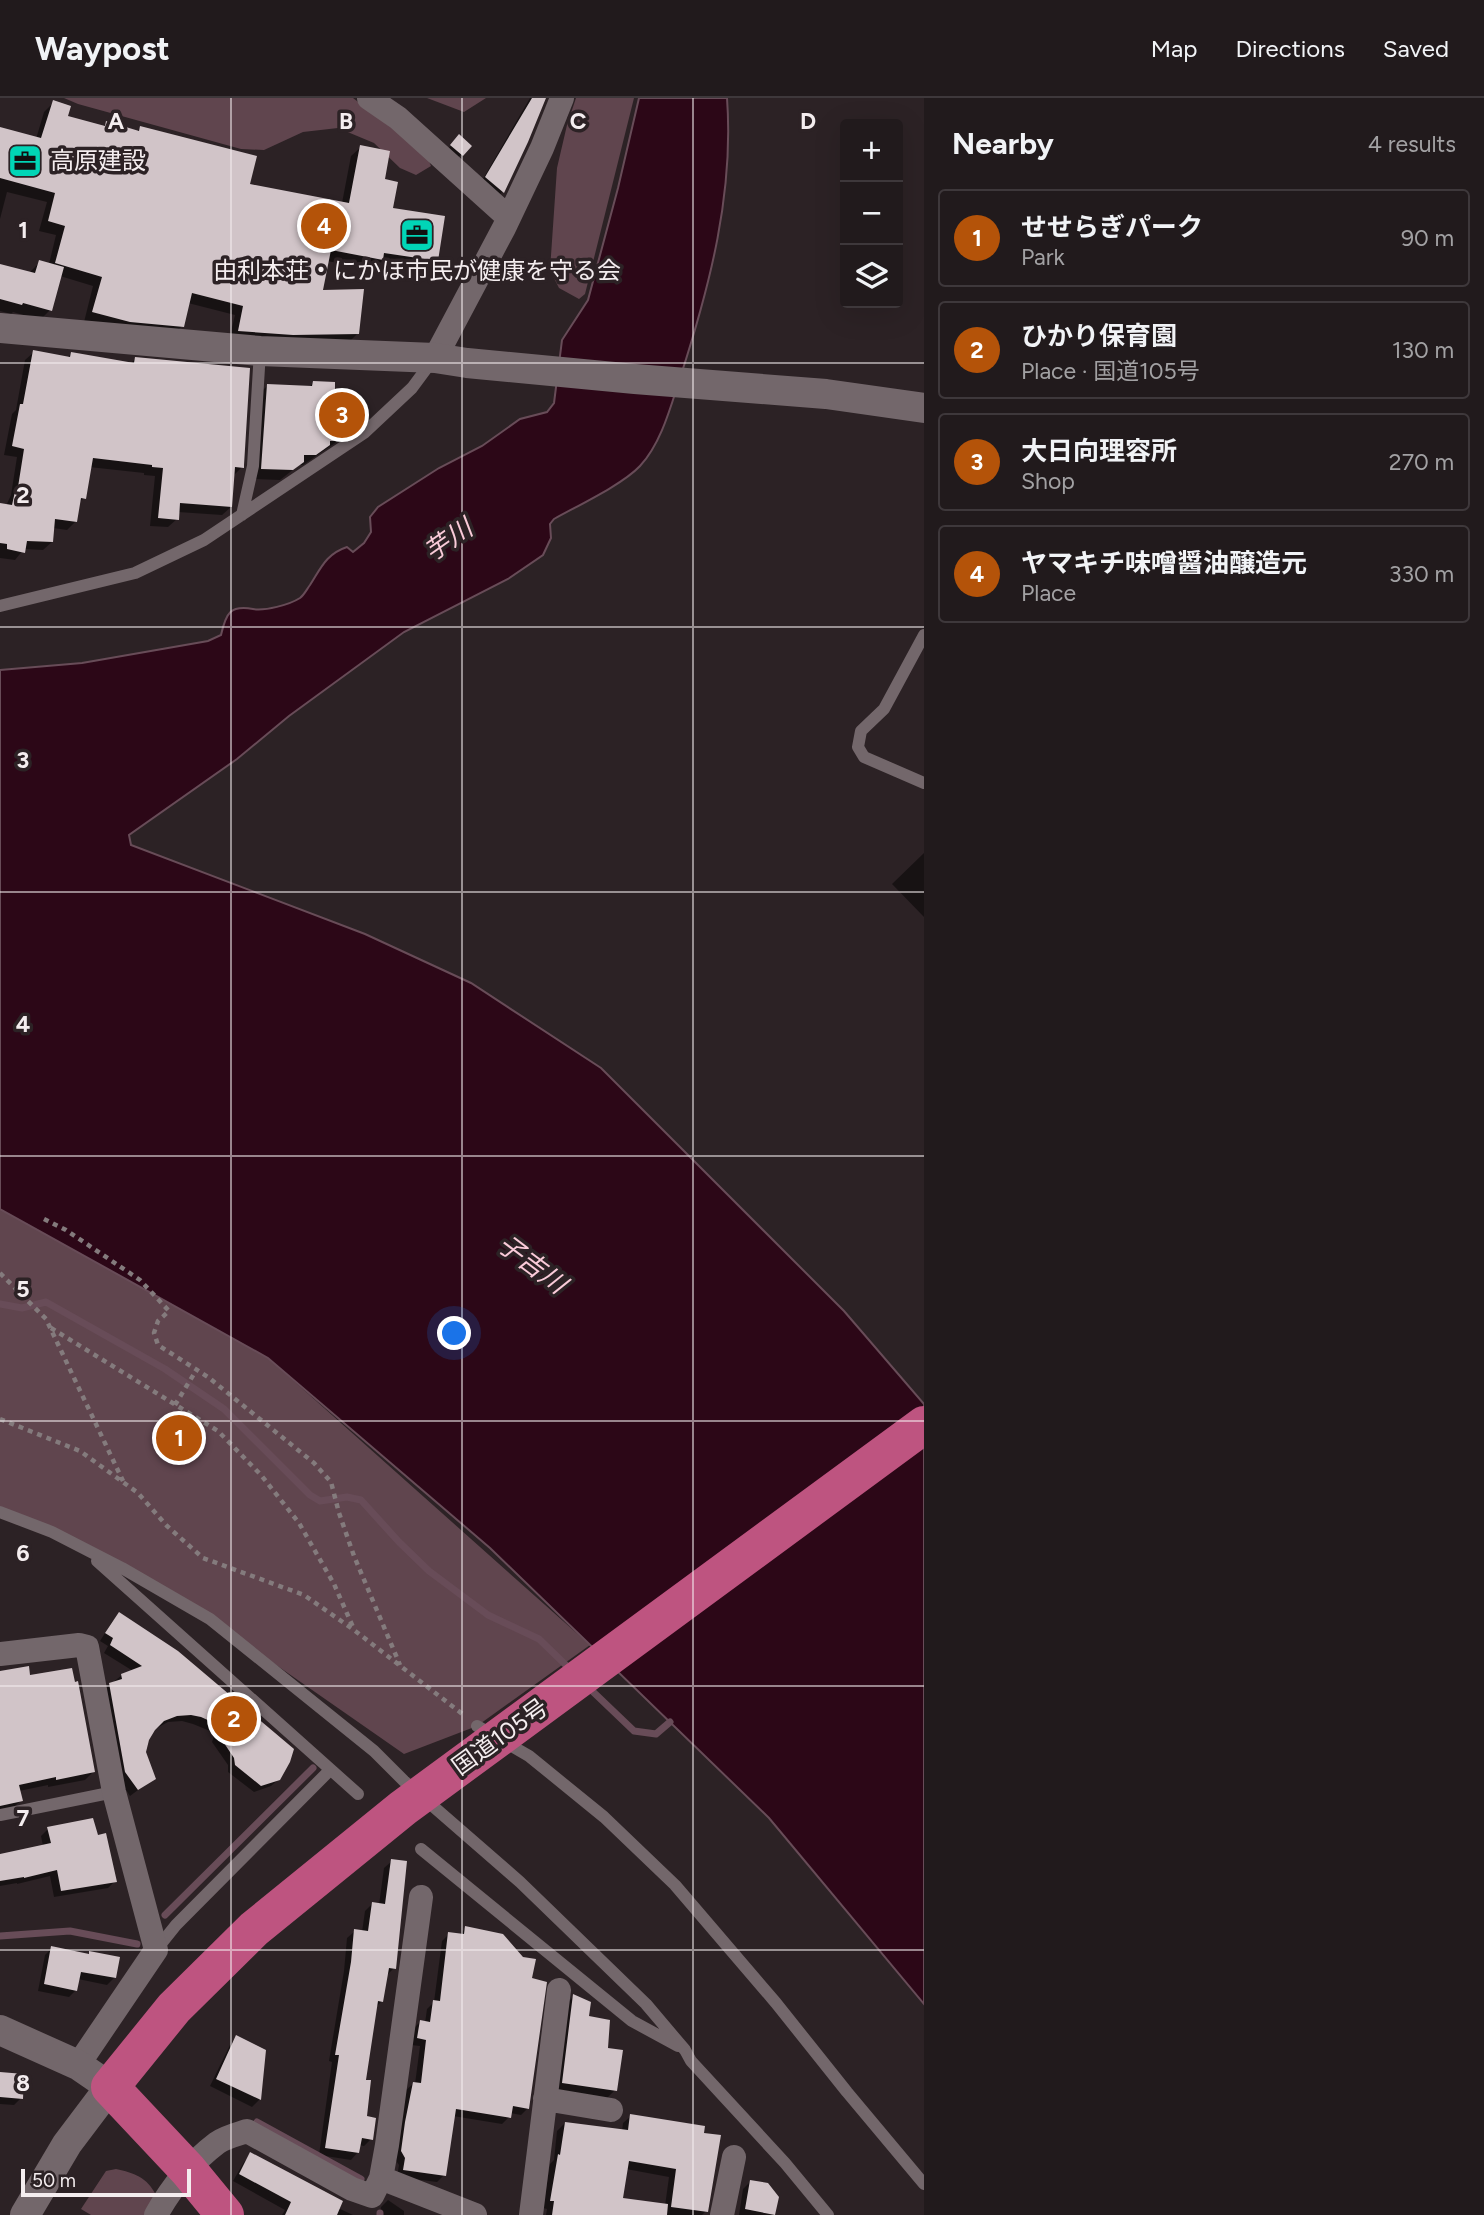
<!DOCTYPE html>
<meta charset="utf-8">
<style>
:root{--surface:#211a1c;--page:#2d2729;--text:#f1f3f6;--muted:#a2a1a3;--line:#3e383b;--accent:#b45309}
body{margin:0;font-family:Figtree,"Noto Sans JP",sans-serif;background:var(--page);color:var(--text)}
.controls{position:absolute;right:21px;top:21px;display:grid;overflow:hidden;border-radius:7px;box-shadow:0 7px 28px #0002}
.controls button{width:63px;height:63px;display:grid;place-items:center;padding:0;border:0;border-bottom:2px solid var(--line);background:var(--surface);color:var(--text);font:35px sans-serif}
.scale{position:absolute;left:21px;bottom:18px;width:170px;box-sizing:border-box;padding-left:7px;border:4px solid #f4edef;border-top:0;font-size:19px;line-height:24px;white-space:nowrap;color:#f4edef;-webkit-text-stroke:5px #2c2225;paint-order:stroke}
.you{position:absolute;left:455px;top:1236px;width:24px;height:24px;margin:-18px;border:5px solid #fff;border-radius:50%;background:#1a73e8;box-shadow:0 0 0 10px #1a73e833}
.badge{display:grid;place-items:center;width:46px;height:46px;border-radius:50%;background:var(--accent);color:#fff;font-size:23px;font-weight:700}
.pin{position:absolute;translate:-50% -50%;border:4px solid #fff;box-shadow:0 2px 7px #0006}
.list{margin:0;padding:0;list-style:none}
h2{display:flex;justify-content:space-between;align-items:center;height:91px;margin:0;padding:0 28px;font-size:30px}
h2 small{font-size:23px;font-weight:400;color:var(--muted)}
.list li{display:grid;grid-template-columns:46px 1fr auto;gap:21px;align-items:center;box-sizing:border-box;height:98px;margin:0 14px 14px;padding:0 14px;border:2px solid var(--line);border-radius:7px}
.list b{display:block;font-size:26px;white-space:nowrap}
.list p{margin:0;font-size:23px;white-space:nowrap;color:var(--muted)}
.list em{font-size:23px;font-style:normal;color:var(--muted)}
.icon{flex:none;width:38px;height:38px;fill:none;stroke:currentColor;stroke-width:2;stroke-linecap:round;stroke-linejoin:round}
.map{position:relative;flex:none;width:924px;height:2117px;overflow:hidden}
header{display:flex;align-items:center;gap:42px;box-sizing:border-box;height:98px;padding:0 35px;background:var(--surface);border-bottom:2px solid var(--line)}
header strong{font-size:33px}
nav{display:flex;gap:38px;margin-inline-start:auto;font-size:24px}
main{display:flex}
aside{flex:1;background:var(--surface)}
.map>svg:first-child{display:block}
</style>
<header>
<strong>Waypost</strong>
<nav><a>Map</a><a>Directions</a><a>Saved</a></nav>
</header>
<main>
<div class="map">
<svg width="924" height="2117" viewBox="0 0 924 2117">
<rect width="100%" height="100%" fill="#2c2225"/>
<path fill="#60454e" d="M64,0h289l73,56 5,12 -15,9 -16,-7 -26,-25 -36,-15 -35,4 -39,18 -23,-1 -163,-45z
M427,0h59l-22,14z
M576,0h58l-49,196 -6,5 -20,-11 -9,-18 7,-102 10,-43z
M0,1111l268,149 322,287 -113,81 -73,28 -194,-135 -133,-74 -77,-28z
M116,2071c18,4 31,8 40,26l-7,20h-58l-10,-6 25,-38z"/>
<path fill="#2c0717" stroke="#684c58" stroke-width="2" d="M639,0h88c7,95 -17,187 -46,277 -10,30 -19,67 -41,91 -18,19 -63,40 -86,53l-4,5 1,14 -8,17 -35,24 -104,53 -115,84 -52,43 -108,76 2,10 234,89 106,49 130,85 243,243 80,93v600l-155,-186 -279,-270 -222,-190 -268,-149v-539l82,-7 126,-22 13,-6c5,-22 9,-30 32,-26 12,2 36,-4 47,-11 4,-3 7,-9 10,-13 11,-17 16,-31 37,-38l6,5 11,-9 7,-11 -1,-15 8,-10 61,-39 43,-22 38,-27 27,-7 7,-9 8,-63 26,-40 30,-112z"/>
<path fill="#0007" fill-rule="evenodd" d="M530,0h14l-17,43 -25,51 -6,7 -16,-15z
M54,4l12,15 37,10 4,-4 30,9 3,-4 107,57 95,18 9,-47 10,-9 22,34 8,29 45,50 -10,10 -48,-8 -7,7 -44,-8 -6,31 36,42 -9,9 -119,-3 6,-25 -47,-12 -6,23 -10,10 -88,-14 9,-36 -33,-10 -10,34 -10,10 -27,-8 -2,2 -11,-3v-46l29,8 11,-11 9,2 7,-29 -17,-4 8,-29 -40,-10 -7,27v-90l36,10 8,-27z
M459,39l10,9 -11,12 -10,-9z
M34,254l33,6 4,-4 59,10 5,-5 107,108 -9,9 -2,31 -9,8 -44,-3 -1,7 -9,8 -18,-1 5,-50 -11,-1v-2l-55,-6 -5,31 -6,5 -2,18 -9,9 -14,-2 -1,14 -9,8 -19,-1 -9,11 -15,-2v-54l6,2 5,-11 6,-38 -13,-2 8,-41 4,-4 9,-50z
M313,285l20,14 23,11 6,12 -11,12 -48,33h-4l-19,15 -29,-1 6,-83 10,-10 41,2z
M924,755v64l-32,-33z
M119,1517l160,164 -8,7 -17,6 -26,-20v-7l-16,-23 3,-9 -22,-9 -11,-3 -14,1 -15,8 -9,22 10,26 -24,18 -11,-17 -17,-88 20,-16 11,-4 -29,-18 4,-7 -8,-5 12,-19z
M0,1575l29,4 64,95 -8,8 -37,7v-2l-29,6 2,9 -9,9 -12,2z
M48,1731l67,52 -7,7 -54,9 -4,-21 -33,8v-1l-17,3v-30l43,-10 -2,-10z
M392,1763l2,107 -7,7 -5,26 -6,6 -12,74 1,37 6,21 -7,7 -5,-1 -1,7 -7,8 -32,-5 13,-93 -3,-1 15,-90 3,-33 8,-7 7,1 3,-21 7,-7 7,1 5,-37z
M466,1830l64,51 -2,129 -7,7 -11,-2 -1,4 -7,7 -49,-8 -9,59 -7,7 -40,-5 2,-12 -4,-6 11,-69 7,-6h2l5,-38 -9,-1 2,-16 7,-7 5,1 2,-14 7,-7 8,-61 7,-7 10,1z
M52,1850l35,7 3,-2 25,24 -8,8 -29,-6 -2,11 -7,7 -31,-6 7,-36z
M574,1898l13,22 28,72 -10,10 -52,-8 11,-86z
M237,1939l27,14 -5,49 -7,7 -42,-21 20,-41z
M0,1976l21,24 -7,7 -14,-1z
M631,2018l72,12 3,83 -4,4h-156l1,-6 -4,-1 7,-44 4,-4 3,-29 8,-8 57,8 1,-8zM626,2071l43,8 -4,29 -44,-7z
M251,2057l87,53 15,7h-71l3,-5 -52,-29 11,-19z
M750,2084l24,33h-35l4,-26z
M388,2102l16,11v4h-24l1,-8z"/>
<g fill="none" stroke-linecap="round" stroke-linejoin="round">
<path stroke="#684c58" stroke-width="7" d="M0,1206l22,4 24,-6 119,67 59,40 86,86 10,6 27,-4 14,3 38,42 30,29 59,44 51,24 33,32
M588,1589l46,44 22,3 14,-12
M165,1817l148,-147
M0,1838l70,-5 67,13
M257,2024l104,57
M380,2117v-2"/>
</g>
<path fill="#d1c4c8" d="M532,0h14l-18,44 -24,51 -19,-16z
M53,2l18,6 -3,10 37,10 1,-5 33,10 1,-5 117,30 -7,28 99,19 11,-58 30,6 -5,28 13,3 -5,26 52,8 -7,45 -54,-8 -1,7 -52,-10 -8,40 41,-1 -5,45 -66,1 -55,-4 5,-25 -51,-13 -8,34 -54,-5 -38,-10 10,-35 -47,-14 10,-37 -17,-5 7,-28 -55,-15v-51l41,11z
M459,36l13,12 -9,10 -13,-11z
M39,162l25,7 -12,44 -29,-8 -1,2 -22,-6v-35l35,9z
M33,252l37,7 1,-5 63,11 1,-6 115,11 -6,97v3l-9,-1 -3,40 -52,-4 -1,17 -21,-2 5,-50 -11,-1v-2l-59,-7 -7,41 -5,-1 -4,24 -22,-3 -2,23 -26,-1 -2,12 -18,-4v-5l-7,-1v-40l12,2 4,-18h2l6,-38 -12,-3 8,-42h3z
M313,283l22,1v13l23,1v10h6v15l-28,20h-6v4l-14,10h-12v7l-11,8 -32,-1 6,-85 45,2z
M119,1514l59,39 116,98 -4,13 -10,18 -19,6 -26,-21 -1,-7 -16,-24 3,-8 -20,-9 -10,-2 -14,1 -13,5 -9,9 -6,10 -3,12 10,27 -18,11 -13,-18 -16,-89 13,-4 -1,-5 21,-8 -32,-21 3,-7 -8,-5z
M29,1568l1,9 42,-7 3,14 3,-1 17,91 -39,8v-3l-37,8 4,16 -23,5v-135z
M93,1720l5,17 8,-2 11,49 -56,9 -4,-21 -33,8v-1l-24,4v-27l51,-11 -4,-16z
M391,1761l16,2 -11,108 -7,-1 -6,34 -5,-1 -12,79h5l-4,36 9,2 -3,22 -11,-2 -3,15 -34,-5 14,-93h-4l16,-93 3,-33 14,2 4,-29 13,2z
M465,1828l38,8 20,23 13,2 -4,19 15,4 -18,127 -16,-3 -2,12 -55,-9 -10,67 -43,-6 2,-12 -4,-7 4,-29 8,-40 8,1 5,-43 -9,-2 3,-18 10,2 3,-22 7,1 8,-69 16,2z
M51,1848l38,8v-3l31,6 -4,21 -35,-6 -4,19 -33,-7z
M573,1896l18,8 -2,14 21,4 -2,28 15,2 -6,41 -55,-8z
M236,1937l30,15 -5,50 -45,-21z
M0,1974l24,2 -1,25 -23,-2z
M630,2016l75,12 -1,7 17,2 -13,77 -37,-5 5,-38 -47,-8 -6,37 45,6 -1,11h-115l2,-14h-4l8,-47 2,1 5,-33 63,8z
M250,2054l93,49 -6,14h-52l6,-13 -52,-28z
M750,2082l18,3 11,14 -4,18 -30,-6z"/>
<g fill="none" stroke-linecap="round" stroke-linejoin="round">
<path stroke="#847b7d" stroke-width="4.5" stroke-dasharray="5 5" stroke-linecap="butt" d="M44,1121l22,11 74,50 29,31 -11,10 -4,12 4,12 50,32 106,86 17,19 8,31 15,43 46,109
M0,1175l46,46 77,162
M51,1230l167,103 43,44 38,48 35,61 19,43
M175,1307l22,-36
M0,1321l80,32 58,42 29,33 36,32 101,37 50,35 111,86"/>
<path stroke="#73676b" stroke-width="12" d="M242,417l11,-49 7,-115
M0,508l135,-33 69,-33 160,-107 48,-45 20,-27
M924,537l-40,74 -23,22 -3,16 6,10 60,26
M0,1414l52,20 70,36 88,51 164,132 30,30 116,101 126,122 39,46 6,11 94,102 43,52
M97,1463l261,233
M477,1628l52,30 75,61 71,68 101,118 71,89 77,92
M0,1717l114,-23
M421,1751l211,172 46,25
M156,1852l20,-25 154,-155"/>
<path stroke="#73676b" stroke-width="24" d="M369,0l29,20 111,100
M435,260l69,-130 38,-80 20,-50
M0,1556l79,-9 8,2 27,145 42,158 -78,115
M545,2001l66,11
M381,2080l94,37
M156,2117c15,-27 36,-53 61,-72 8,-6 21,-9 30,-12l105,58 20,7 9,-18 6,-33 34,-248
M531,2117l28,-225
M722,2117l12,-58"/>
<path stroke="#73676b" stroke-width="30" d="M0,230l260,23 175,7 32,5 168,16 191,15 98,14
M0,1932l78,35 32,22 -43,57 -42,71"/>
<path stroke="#be5480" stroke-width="38" d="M225,2117l-37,-45 -78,-83 64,-79 80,-79 149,-121 521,-383"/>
</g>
<path fill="none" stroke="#f4edef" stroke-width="2" stroke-opacity="0.55" d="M231,0v2117M462,0v2117M693,0v2117M0,265h924M0,529h924M0,794h924M0,1058h924M0,1323h924M0,1588h924M0,1852h924"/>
<defs>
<g id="office-square" transform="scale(1.75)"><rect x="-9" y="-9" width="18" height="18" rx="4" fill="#01d5b6" stroke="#2c2225"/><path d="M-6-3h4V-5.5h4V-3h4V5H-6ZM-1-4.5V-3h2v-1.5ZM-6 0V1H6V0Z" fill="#111"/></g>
</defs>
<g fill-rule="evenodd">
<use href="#office-square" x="25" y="63"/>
<use href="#office-square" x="417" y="137"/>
</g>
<g text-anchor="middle" stroke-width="7" stroke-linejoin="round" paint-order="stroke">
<g font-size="24" fill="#f4edef" stroke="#2c2225" text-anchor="start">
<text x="50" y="71">高原建設</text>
<text x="417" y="181" text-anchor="middle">由利本荘・にかほ市民が健康を守る会</text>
</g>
<g font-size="24" fill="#f4edef" stroke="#2c2225">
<text transform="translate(500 1639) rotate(-36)" y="8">国道105号</text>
</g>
<g font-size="26" font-style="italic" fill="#facbd9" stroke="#2c2225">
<text transform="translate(448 442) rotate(-35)" y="9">芋川</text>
<text transform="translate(532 1166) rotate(37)" y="9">子吉川</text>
</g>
</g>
<g font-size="23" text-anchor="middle" font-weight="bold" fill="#f4edef" stroke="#2c2225" stroke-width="7" stroke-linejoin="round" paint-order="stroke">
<text x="116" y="31">A</text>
<text x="346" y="31">B</text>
<text x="578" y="31">C</text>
<text x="808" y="31">D</text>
<text x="23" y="140">1</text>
<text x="23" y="405">2</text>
<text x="23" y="670">3</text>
<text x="23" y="934">4</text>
<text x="23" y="1199">5</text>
<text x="23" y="1463">6</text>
<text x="23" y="1728">7</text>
<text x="23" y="1993">8</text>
</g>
</svg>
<div class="controls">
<button>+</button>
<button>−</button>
<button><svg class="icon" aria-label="layers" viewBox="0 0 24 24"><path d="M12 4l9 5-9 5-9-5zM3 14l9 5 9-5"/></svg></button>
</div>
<div class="scale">50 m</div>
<div class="you"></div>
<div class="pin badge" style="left:179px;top:1340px">1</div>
<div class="pin badge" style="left:234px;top:1621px">2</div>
<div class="pin badge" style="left:342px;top:317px">3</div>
<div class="pin badge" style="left:324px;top:128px">4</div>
</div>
<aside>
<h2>Nearby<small>4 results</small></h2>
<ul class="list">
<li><span class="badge">1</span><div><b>せせらぎパーク</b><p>Park</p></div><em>90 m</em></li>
<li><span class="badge">2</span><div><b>ひかり保育園</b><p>Place · 国道105号</p></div><em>130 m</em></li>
<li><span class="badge">3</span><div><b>大日向理容所</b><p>Shop</p></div><em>270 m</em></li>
<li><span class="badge">4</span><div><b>ヤマキチ味噌醤油醸造元</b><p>Place</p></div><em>330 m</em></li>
</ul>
</aside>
</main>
